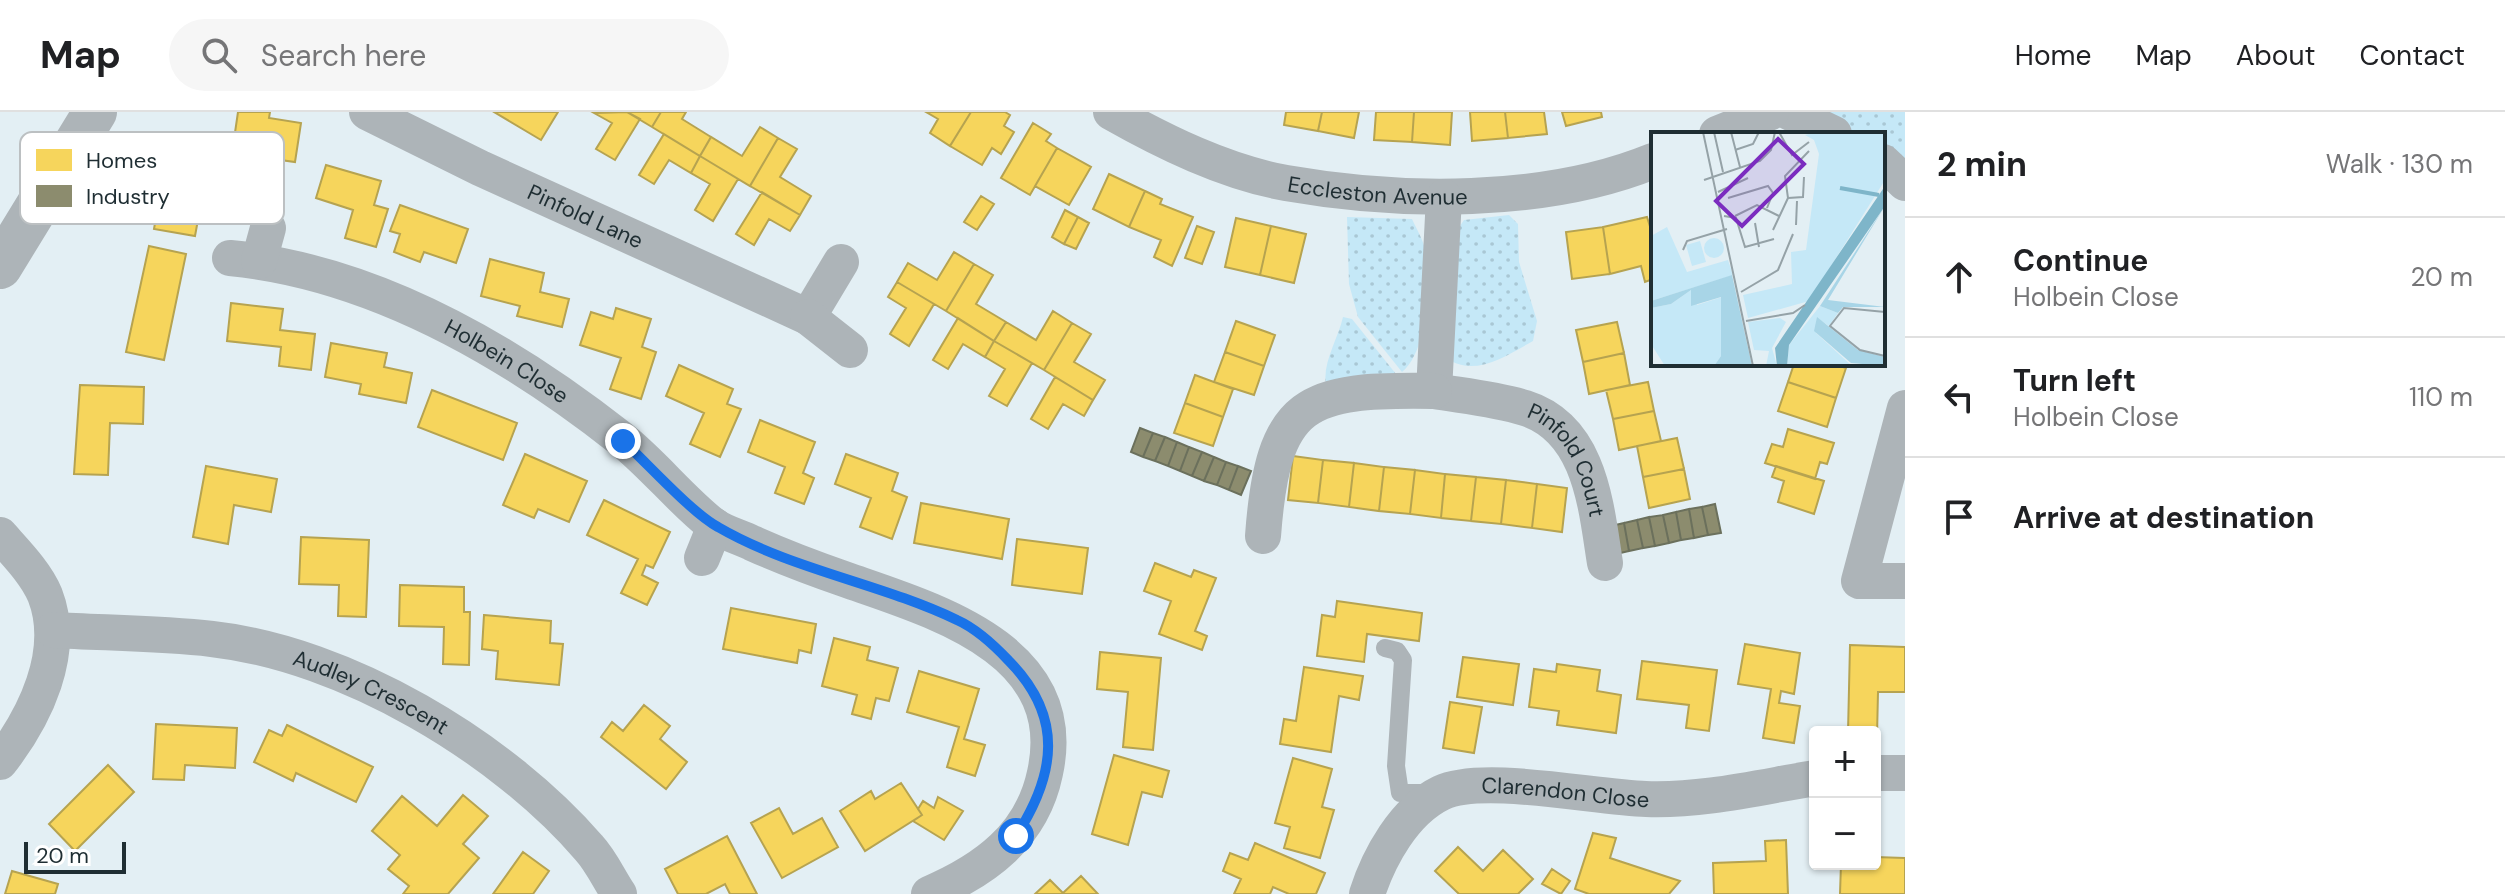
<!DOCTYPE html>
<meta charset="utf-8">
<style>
:root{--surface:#fff;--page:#f6f6f6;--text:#202124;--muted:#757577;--line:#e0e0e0}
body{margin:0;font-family:"DM Sans",sans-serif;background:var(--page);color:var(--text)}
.controls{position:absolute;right:24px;bottom:24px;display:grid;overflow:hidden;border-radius:8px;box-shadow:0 2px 6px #0004}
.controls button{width:72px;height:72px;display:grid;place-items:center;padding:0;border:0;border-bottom:2px solid var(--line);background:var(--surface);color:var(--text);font:40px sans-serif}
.scale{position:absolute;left:24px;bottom:20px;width:102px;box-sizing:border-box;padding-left:8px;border:4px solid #1f2e33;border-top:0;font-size:22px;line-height:28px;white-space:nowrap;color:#1f2e33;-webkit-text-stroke:6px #fff;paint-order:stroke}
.stop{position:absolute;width:24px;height:24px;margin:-18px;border:6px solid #1a73e8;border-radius:50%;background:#fff}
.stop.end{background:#1a73e8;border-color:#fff;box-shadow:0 2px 8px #0008}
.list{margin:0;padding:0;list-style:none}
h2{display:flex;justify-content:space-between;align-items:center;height:104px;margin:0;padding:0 32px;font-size:34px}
h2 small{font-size:26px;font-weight:400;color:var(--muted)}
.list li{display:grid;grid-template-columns:52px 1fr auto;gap:24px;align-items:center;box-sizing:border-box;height:120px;padding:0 32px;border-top:2px solid var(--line)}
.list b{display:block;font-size:30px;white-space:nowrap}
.list p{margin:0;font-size:26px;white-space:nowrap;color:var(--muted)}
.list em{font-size:26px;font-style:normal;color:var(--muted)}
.icon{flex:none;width:44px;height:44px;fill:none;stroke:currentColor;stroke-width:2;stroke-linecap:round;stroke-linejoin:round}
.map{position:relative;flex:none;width:1905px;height:782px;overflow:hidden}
header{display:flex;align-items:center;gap:48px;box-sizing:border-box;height:112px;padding:0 40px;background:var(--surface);border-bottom:2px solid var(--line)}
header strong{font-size:38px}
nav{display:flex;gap:44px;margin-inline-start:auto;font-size:28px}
.search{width:560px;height:72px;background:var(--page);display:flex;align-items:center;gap:20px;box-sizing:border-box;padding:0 28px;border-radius:44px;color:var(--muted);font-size:30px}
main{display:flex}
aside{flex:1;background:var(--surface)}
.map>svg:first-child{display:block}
</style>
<header>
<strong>Map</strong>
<div class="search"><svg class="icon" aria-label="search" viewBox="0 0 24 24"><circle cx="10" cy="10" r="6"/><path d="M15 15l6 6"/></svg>Search here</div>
<nav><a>Home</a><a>Map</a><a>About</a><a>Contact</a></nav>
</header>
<main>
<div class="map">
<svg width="1905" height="782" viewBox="0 0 1905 782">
<defs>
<pattern id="grass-dots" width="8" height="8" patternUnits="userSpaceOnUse" patternTransform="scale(2)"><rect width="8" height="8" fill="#c5e8f7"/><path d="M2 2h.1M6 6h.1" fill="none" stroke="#a9c7d4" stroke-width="1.8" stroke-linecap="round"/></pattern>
</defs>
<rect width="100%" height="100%" fill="#e3eff4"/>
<path fill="url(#grass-dots)" d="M1824,0h81v56l-22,-22v-12c-22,0 -45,-4 -59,-22z
M1509,103l9,9 1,38 18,59 -4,20c-24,13 -55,35 -82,20l-1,-120 14,-21z
M1347,105l65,2c5,11 13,24 14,35 3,32 2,97 -24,118l-44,-55 -9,-33z
M1343,205l9,2 44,55 -70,11c-4,-22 12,-46 17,-68z"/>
<path fill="#f6d55c" stroke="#b6a350" stroke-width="2" d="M238,0h32l-1,6 32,5 -6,39 -63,-9z
M494,0h64l-17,28z
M627,0h34l-9,15z
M627,0l13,7 -25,41 -19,-11 16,-26 -18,-10z
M661,0h25l-4,7 29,18 -11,19 -48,-29z
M926,0h45l-21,34 -20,-13 8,-14z
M971,0h34l5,3 -6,11 10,6 -13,22 -9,-6 -10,17 -32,-19z
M1286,0h36l-4,19 -34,-6z
M1322,0h37l-5,26 -36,-7z
M1376,0h38l-2,30 -38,-2z
M1414,0h38l-2,33 -38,-3z
M1470,0h35l3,26 -36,3z
M1505,0h39l3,22 -39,4z
M1562,0h39l1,5 -36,9z
M1033,11l18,11 -5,7 11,7 -27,47 -29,-17z
M760,15l18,11 -28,48 -50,-30 11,-19 31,19z
M664,22l36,22 -9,17 -22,-13 -15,24 -15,-9z
M778,26l19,11 -17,28 31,19 -11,19 -50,-29z
M1057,36l34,19 -22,38 -34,-19z
M700,44l38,23 -25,42 -18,-11 15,-26 -19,-11z
M180,49l61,11 -6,32 -33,-6 -7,38 -41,-7 7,-40 14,3z
M326,53l55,16 -7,24 14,4 -12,38 -31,-9 8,-28 -37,-12z
M1109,62l36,17 -16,36 -36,-18z
M1145,79l17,8 -2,5 33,13 -21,49 -18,-9 7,-17 -32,-13z
M762,80l38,23 -10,16 -21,-12 -15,26 -18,-11z
M981,84l13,8 -17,26 -13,-8z
M400,93l68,24 -12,34 -32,-11 -4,10 -26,-10 6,-18 -10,-3z
M1065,98l13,7 -14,27 -12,-7z
M1078,105l11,6 -13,26 -12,-5z
M1647,105l6,19v43l-8,3 -4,-16 -31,8 -7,-47z
M1236,106l35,8 -11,49 -35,-8z
M1197,114l17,6 -12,32 -17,-6z
M1271,114l35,8 -12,49 -34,-8z
M1603,115l7,47 -38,5 -6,-47z
M149,134l37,8 -22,106 -38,-8z
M954,140l20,12 -28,47 -49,-29 11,-19 29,17z
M490,147l54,14 -4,19 29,7 -7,28 -45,-11 3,-10 -39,-10z
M974,152l19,11 -17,29 30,18 -12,19 -48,-30z
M897,170l37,22 -25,42 -19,-12 16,-26 -18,-11z
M231,191l52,6 -3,21 35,4 -4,36 -32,-4 2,-19 -54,-6z
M616,196l35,11 -9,28 14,5 -15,47 -31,-10 11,-31 -41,-13 11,-33 22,7z
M1053,199l19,12 -28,47 -50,-29 12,-19 30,18z
M958,206l36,23 -9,16 -22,-13 -15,25 -15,-9z
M1236,209l39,14 -11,31 -39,-14z
M1617,210l7,31 -41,9 -7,-32z
M1072,211l19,11 -17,28 31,18 -12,20 -49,-30z
M994,229l38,22 -25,43 -18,-10 16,-27 -20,-12z
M331,231l56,10 -3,14 28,6 -6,30 -47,-9 2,-10 -36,-7z
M1225,240l39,14 -10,29 -40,-13z
M1624,241l6,32 -41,9 -6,-32z
M1794,252h40l12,4 -10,30 -48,-16z
M679,253l54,24 -6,15 14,5 -21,48 -30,-13 14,-31 -38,-17z
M1195,263l38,14 -10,28 -38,-14z
M1055,265l38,23 -9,16 -21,-12 -15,25 -17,-10z
M1648,270l6,29 -41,8 -7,-29z
M1788,270l48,16 -9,29 -49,-16z
M80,273l64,2 -1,37 -33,-1 -2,52 -34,-1z
M432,278l85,33 -14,37 -85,-33z
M1185,291l38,14 -10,29 -39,-13z
M1654,299l7,30 -42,9 -6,-31z
M760,308l55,22 -12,31 11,5 -10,26 -29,-11 10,-26 -37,-15z
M1788,317l46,14 -7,21 -7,-2 -5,17 -50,-16 7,-19 11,3z
M1677,326l7,31 -41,8 -6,-31z
M525,342l62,27 -18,41 -31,-13 -4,9 -31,-13z
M846,342l52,19 -6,18 15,6 -15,42 -32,-12 11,-29 -36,-14z
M1293,344l30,4 -5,43 -30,-3z
M1323,348l31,3 -5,44 -31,-4z
M1354,351l30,4 -5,44 -30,-4z
M206,354l71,13 -6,33 -37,-7 -6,39 -35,-7z
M1776,354l48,15 -10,33 -36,-12 6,-21 -12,-4z
M1384,355l31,3 -5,44 -31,-3z
M1684,357l6,30 -41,9 -6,-31z
M1415,358l30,4 -4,44 -31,-4z
M1445,362l31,3 -5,44 -30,-3z
M1476,365l30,3 -5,44 -30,-3z
M1506,368l31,4 -5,44 -31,-4z
M1537,372l30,4 -5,44 -30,-4z
M604,388l66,32 -17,36 -7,-3 -4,10 16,8 -11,22 -26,-12 17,-34 -51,-24z
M921,391l88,16 -7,40 -88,-16z
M301,425l68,3 -3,77 -28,-1 1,-31 -40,-1z
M1017,427l71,9 -6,46 -70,-9z
M1155,451l36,14 3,-7 22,8 -21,53 12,5 -5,14 -43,-16 12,-33 -27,-10z
M400,473l64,2v25h6l-1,53 -26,-1 1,-37 -45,-1z
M1337,489l85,12 -3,28 -52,-7 -3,28 -47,-6 5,-41 13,2z
M731,496l85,16 -5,29 -12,-3 -2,13 -74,-14z
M484,503l67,6 -1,22 13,1 -4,41 -63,-6 2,-28 -16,-2z
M834,526l36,9 -3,13 31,8 -9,33 -13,-3 -5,21 -19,-5 5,-19 -35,-9z
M1745,532l55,9 -6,41 -13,-3 -2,12 21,3 -6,37 -31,-5 8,-49 -33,-5z
M1850,533l55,2v45h-27l-1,44 -2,-4h-27z
M1100,540l61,6 -8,92 -30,-3 5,-55 -31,-3z
M1463,545l56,7 -6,41 -56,-8z
M1642,549l75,9 -8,61 -23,-3 3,-23 -52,-6z
M1557,552l43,6 -3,21 24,4 -5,38 -59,-8 2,-14 -30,-4 5,-38 22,3z
M1304,555l59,9 -4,24 -20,-4 -8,56 -51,-8 4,-25 12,2z
M919,559l60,18 -15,50 21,6 -10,31 -28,-9 12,-40 -52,-15z
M1450,590l32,5 -8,46 -31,-5z
M644,593l26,21 -10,13 27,23 -21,27 -65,-52 11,-15 11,9z
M156,612l81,4 -2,40 -50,-3 -1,15 -31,-1z
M287,613l86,42 -17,35 -60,-29 -3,8 -39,-19 15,-32 13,6z
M1114,643l55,16 -7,26 -20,-5 -14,53 -36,-11z
M1293,646l39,11 -10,38 12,3 -14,48 -36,-10 6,-21 -15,-4z
M108,653l26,27 -59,59 -26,-27z
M901,671l21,32 -57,36 -25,-40 31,-20 4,8z
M463,683l25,21 -25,28 16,14 -31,36h-45l6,-8 -21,-17 12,-14 -28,-24 30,-35 35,30z
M938,685l25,14 -19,29 -31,-19 9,-6 -4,-6 5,-8 11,7z
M779,696l14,26 29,-16 16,29 -56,31 -31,-55z
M1593,721l23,5 -6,20 70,23 -11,13h-80l-14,-5z
M727,724l30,58h-27l-5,-10 -19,10h-28l-13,-25z
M1786,728l2,54h-74l-1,-31 53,-2 -1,-20z
M1255,731l70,30 -9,21h-27l-16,-7 -3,7h-36l7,-15 -18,-8 7,-18 18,7z
M1458,735l25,24 20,-21 30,29 -15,15h-59l-24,-23z
M523,740l26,19 -16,23h-40z
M1875,745l30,1v36h-65l1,-30h34z
M1552,757l18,12 -9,13 -19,-10z
M12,759l46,13 -3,10h-50z
M1081,764l17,18h-63l15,-14 13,13z"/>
<path fill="#8c8c6e" stroke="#6b705c" stroke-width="2" d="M1140,316l13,5 -10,24 -12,-5z
M1153,321l12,4 -10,24 -12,-4z
M1165,325l12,5 -9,24 -13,-5z
M1177,330l12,5 -9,24 -12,-5z
M1189,335l13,5 -10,24 -12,-5z
M1202,340l12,5 -10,24 -12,-5z
M1214,345l12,5 -9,23 -13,-4z
M1226,350l12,4 -9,24 -12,-5z
M1238,354l13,5 -10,24 -12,-5z
M1715,392l6,29 -13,2 -6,-28z
M1702,395l6,28 -14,3 -5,-29z
M1689,397l5,29 -13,2 -5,-28z
M1676,400l5,28 -12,3 -6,-28z
M1663,403l6,28 -14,3 -6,-29z
M1649,405l6,29 -12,2 -6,-28z
M1637,408l6,28 -14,3 -5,-28z
M1624,411l5,28 -13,3 -5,-28z"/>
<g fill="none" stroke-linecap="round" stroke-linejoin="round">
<path stroke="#adb4b8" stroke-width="18" d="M1385,536l12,3 6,9 -7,106 4,27h33"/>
<g stroke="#adb4b8" stroke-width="36">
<path id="s1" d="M367,0l113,56 328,149 33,-55"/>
<path id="s2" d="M1111,0c53,30 114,60 175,71 114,20 259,22 367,-22"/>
<path d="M1789,0l45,22"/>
<path d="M1717,22l54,-22"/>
<path d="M1883,50l22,21"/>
<path id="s3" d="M1444,85l-10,194c30,5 62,8 91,17 66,21 71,99 80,155"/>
<path id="s4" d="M230,146c144,14 278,92 390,180 33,26 60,61 93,87 11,8 27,12 39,18 31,14 63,26 95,37 89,31 225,70 198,193 -13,63 -60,97 -116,121"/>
<path d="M259,149l9,-33"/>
<path d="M808,205l42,33"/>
<path d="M1905,296l-46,173h46"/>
<path d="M0,423c15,17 36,38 45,60 22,57 -10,122 -45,167"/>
<path d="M1263,424c10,-137 43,-147 171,-145"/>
<path d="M702,446l13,-32"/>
<path id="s5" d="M53,518c53,3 107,3 159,9 134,15 290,108 377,209 12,13 20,31 30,46"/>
<path d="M1875,661h30"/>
<path id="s6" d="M1367,782c12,-37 37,-83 74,-101 42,-20 155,5 205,6 57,2 114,-12 169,-21"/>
</g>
<path stroke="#adb4b8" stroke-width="44" d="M0,155l95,-155"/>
</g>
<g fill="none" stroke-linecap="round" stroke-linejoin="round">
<path stroke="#1a73e8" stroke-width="10" d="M623,329c24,22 69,72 95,86 74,43 162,56 239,93 20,9 37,25 52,41 55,56 47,113 7,175"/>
</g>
<g text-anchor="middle" stroke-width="8" stroke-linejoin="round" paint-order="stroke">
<g font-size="22" fill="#1f2e33" stroke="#fff">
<text dy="8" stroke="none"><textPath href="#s2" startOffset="282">Eccleston Avenue</textPath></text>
<text dy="8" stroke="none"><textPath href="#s1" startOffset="242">Pinfold Lane</textPath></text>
<text dy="8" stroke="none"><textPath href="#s4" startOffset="298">Holbein Close</textPath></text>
<text dy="8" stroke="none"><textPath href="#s3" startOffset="358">Pinfold Court</textPath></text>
<text dy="8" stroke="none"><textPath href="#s5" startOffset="328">Audley Crescent</textPath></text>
<text dy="8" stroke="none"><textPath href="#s6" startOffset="254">Clarendon Close</textPath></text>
</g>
</g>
<g transform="translate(1651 20)">
<rect width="234" height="234" fill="#e3eff4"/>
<path d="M165,0h69v48l-76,121 -61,17 -5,-23 49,-11 -1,-32 15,-2 13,-96 -5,-14 -9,-5zM16,95l20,45 41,-12 5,15 -82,26v-65zM40,158l6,15 25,-8 -1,59 -7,10h-49l-14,-22v-36l20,-4zM169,174l18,7 -9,13 -12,-8 -1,15 36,33h-65l2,-21zM129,186l6,4 -14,26 5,18h-11l3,-15 -15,-1 -6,-28z" fill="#c5e8f7"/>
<path d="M234,74l-57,94 57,7h-42l-5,6 -18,-7zM81,143l20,91h-38l7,-10v-59l-30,9v-16l-20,14 -20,4v-7zM166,185l41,33 27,7v9l-34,-3 -37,-32z" fill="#a8d5e7"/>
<path d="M53 116a10 10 0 1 1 20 0a10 10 0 1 1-20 0ZM49,109l6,21 -14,4 -6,-21z" fill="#c5e8f7"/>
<path d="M234,54v20l-96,139 -2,21h-10l-2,-18z" fill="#7eb5c9"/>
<path fill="none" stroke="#7eb5c9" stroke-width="4" d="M189,56l39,7"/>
<path fill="none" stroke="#95a2a7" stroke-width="2" d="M52,0l50,234M63,0l9,40M80,0l9,35M128,0l13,23 17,-13M84,18l18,-6 6,-12M53,48l56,-19 11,-11 4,-18M67,60l30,-14M77,66l40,-12 5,7 -6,15M137,66l15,-1 1,-20M73,84l12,2 9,29 29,-8M84,84l22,-11 22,11M104,91l4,24M145,93l1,-24M122,98l15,-32 -3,-22 24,-25M32,118l4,-9 40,-12M90,160l37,-22 15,-36M234,180l-41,-4 -14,18 30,24 25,6M95,189l47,-8 12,-8"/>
<path fill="#7b2cbf" fill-opacity="0.15" stroke="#7b2cbf" stroke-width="4" d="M127,7l26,25 -62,62 -26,-25z"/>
<rect width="234" height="234" fill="none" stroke="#1f2e33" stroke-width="4"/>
</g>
<rect x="20" y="20" width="264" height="92" rx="12" fill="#fff" stroke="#bcc0c2" stroke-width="2"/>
<rect x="36" y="37" width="36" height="22" fill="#f6d55c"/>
<rect x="36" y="73" width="36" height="22" fill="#8c8c6e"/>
<g font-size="22" fill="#1f2e33">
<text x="86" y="56">Homes</text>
<text x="86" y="92">Industry</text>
</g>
</svg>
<div class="controls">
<button>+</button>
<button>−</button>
</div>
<div class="scale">20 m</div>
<div class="stop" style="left:1016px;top:724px"></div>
<div class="stop end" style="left:623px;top:329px"></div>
</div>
<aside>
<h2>2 min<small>Walk · 130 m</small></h2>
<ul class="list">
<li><svg class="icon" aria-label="ahead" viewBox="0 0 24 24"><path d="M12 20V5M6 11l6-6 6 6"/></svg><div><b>Continue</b><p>Holbein Close</p></div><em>20 m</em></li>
<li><svg class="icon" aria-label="left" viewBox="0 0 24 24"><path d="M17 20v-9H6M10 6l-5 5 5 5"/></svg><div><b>Turn left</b><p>Holbein Close</p></div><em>110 m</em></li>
<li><svg class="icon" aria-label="arrive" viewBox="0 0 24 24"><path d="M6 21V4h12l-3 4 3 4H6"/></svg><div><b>Arrive at destination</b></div></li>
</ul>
</aside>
</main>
